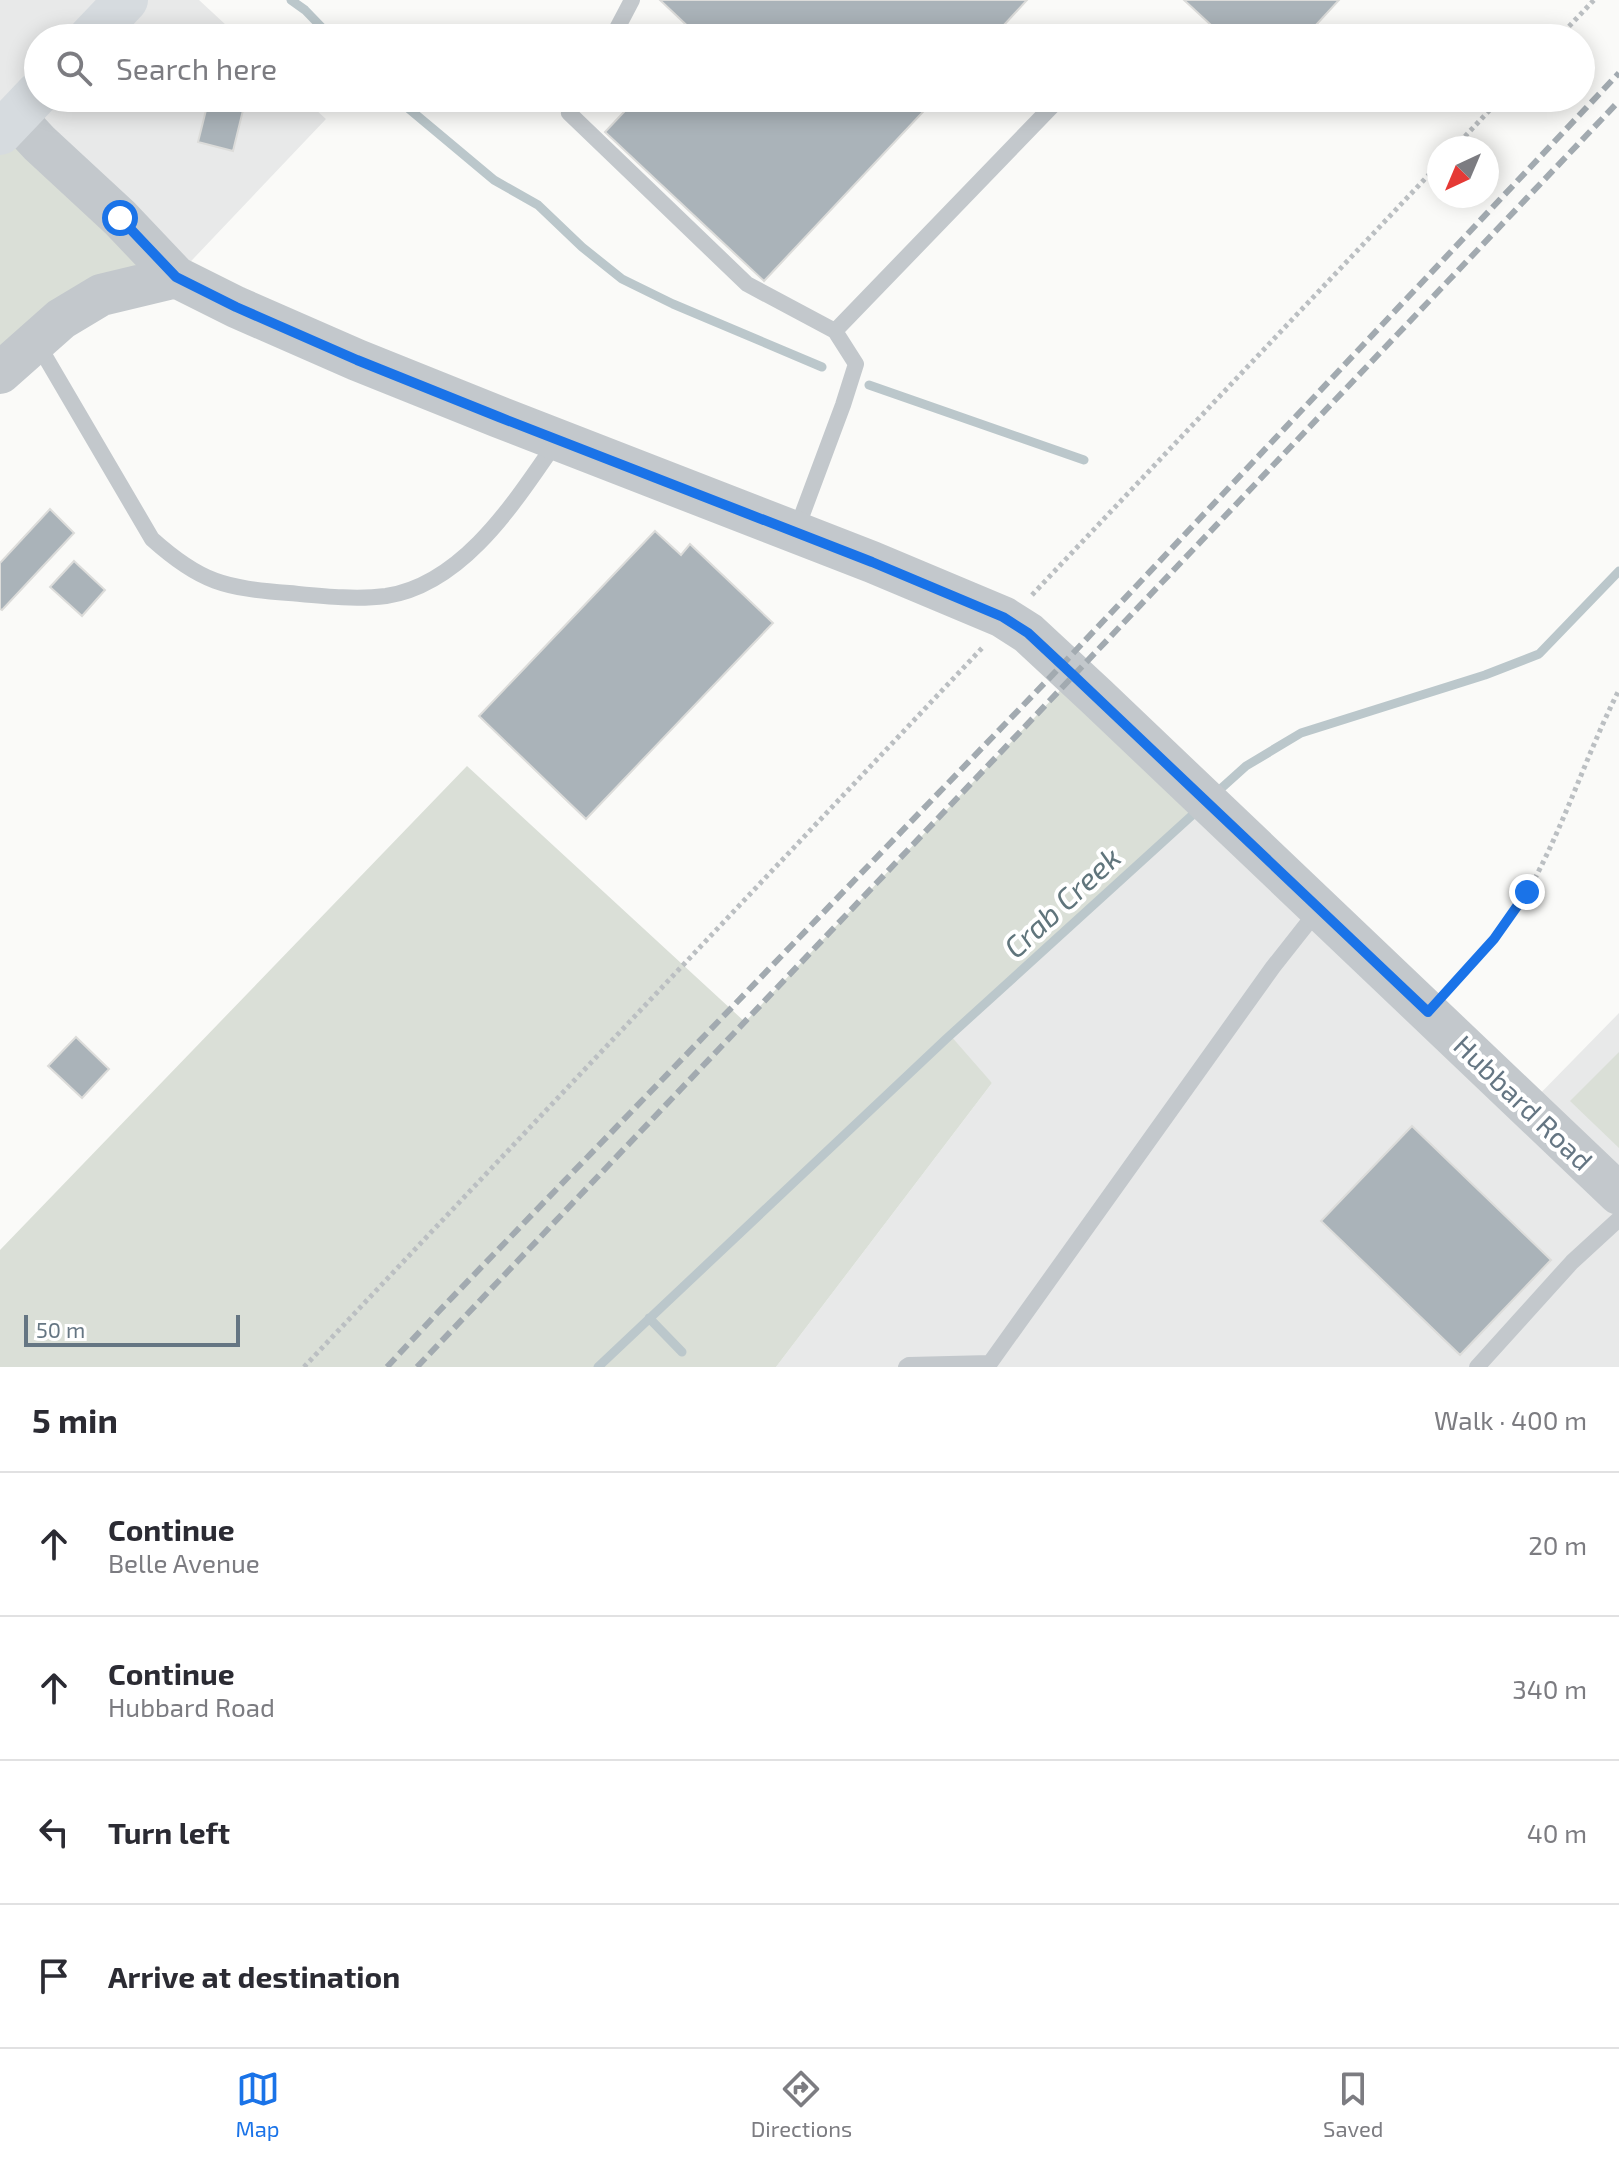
<!DOCTYPE html>
<meta charset="utf-8">
<style>
:root{--surface:#fff;--page:#f2f2f3;--text:#2b2b33;--muted:#7c7c81;--line:#e1e1e2;--accent:#1a73e8}
body{margin:0;font-family:"Exo 2",sans-serif;background:var(--page);color:var(--text)}
.compass{position:absolute;left:1427px;top:136px;width:72px;height:72px;border-radius:50%;background:var(--surface);box-shadow:0 4px 20px #0003;rotate:224deg}
.scale{position:absolute;left:24px;bottom:20px;width:216px;box-sizing:border-box;padding-left:8px;border:4px solid #657683;border-top:0;font-size:22px;line-height:28px;white-space:nowrap;color:#657683;-webkit-text-stroke:6px #fff;paint-order:stroke}
.stop{position:absolute;width:24px;height:24px;margin:-18px;border:6px solid #1a73e8;border-radius:50%;background:#fff}
.stop.end{background:#1a73e8;border-color:#fff;box-shadow:0 2px 8px #0008}
.list{margin:0;padding:0;list-style:none}
h2{display:flex;justify-content:space-between;align-items:center;height:104px;margin:0;padding:0 32px;font-size:34px}
h2 small{font-size:26px;font-weight:400;color:var(--muted)}
.list li{display:grid;grid-template-columns:52px 1fr auto;gap:24px;align-items:center;box-sizing:border-box;height:144px;padding:0 32px;border-top:2px solid var(--line)}
.list b{display:block;font-size:30px;white-space:nowrap}
.list p{margin:0;font-size:26px;white-space:nowrap;color:var(--muted)}
.list em{font-size:26px;font-style:normal;color:var(--muted)}
.icon{flex:none;width:44px;height:44px;fill:none;stroke:currentColor;stroke-width:2;stroke-linecap:round;stroke-linejoin:round}
.map{position:relative;flex:none;width:1619px;height:1367px;overflow:hidden}
.search{position:absolute;background:var(--surface);box-shadow:0 4px 20px #0003;left:24px;right:24px;top:24px;height:88px;display:flex;align-items:center;gap:20px;box-sizing:border-box;padding:0 28px;border-radius:44px;color:var(--muted);font-size:30px}
.sheet{height:680px;background:var(--surface)}
nav{display:flex;justify-content:space-around;align-items:center;box-sizing:border-box;height:112px;border-top:2px solid var(--line);background:var(--surface);font-size:22px;color:var(--muted)}
nav a{display:grid;justify-items:center;gap:4px}
nav .on{color:var(--accent)}
.map>svg:first-child{display:block}
</style>
<div class="map">
<svg width="1619" height="1367" viewBox="0 0 1619 1367">
<rect width="100%" height="100%" fill="#fafaf8"/>
<path fill="#e8e9e9" d="M0,0h199l41,38h-202v60h265l23,21 -150,158 -176,96z
M1207,802l321,304 91,-93v354h-843l216,-284 -46,-44z"/>
<path fill="#dadfd7" d="M0,133l176,144 -176,96z
M1074,676l133,126 -257,233 42,48 -216,284h-776v-117l467,-484 278,256z
M1619,1052v96l-49,-47z"/>
<g fill="none" stroke-linecap="round" stroke-linejoin="round">
<path stroke="#bbc7cb" stroke-width="9" d="M291,0l14,10 27,28
M396,98l98,82 44,25 44,42 40,32 51,25 149,63
M869,385l215,75
M1216,793l30,-27 55,-33 184,-58 54,-21 80,-83
M649,1318l33,34
M598,1367l348,-328 253,-230"/>
</g>
<path fill="#aab3b9" stroke="#dcdcda" stroke-width="2" d="M660,0h367l-35,38h-299l4,-3z
M1184,0h155l-35,38h-79z
M209,98h37l-13,53 -35,-9z
M637,98h299l-172,183 -159,-149z
M50,509l24,24 -72,77 -2,-1v-46z
M655,531l26,24 9,-11 83,79 -187,196 -107,-103z
M74,561l31,29 -23,26 -32,-29z
M76,1037l33,32 -27,29 -34,-32z
M1412,1126l139,134 -91,95 -139,-134z"/>
<g fill="none" stroke-linecap="round" stroke-linejoin="round">
<path stroke="#bbbfc2" stroke-width="5" stroke-dasharray="4 4" stroke-linecap="butt" d="M1558,38l36,-38
M1454,148l47,-50
M1032,595l407,-431
M1452,986c27,-30 56,-60 76,-95 36,-64 58,-136 91,-201
M304,1367l680,-721"/>
<path stroke="#c3c8cc" stroke-width="16" d="M612,38l20,-38
M578,98l-9,15 178,171 88,47 21,33 -13,41 -47,126
M835,331l225,-233
M36,341l116,198c49,44 73,49 137,54 32,3 66,7 97,3 78,-12 130,-96 171,-155
M906,1367l3,-2 81,-2 283,-396 45,-57
M1477,1367l95,-105 47,-43"/>
<path stroke="#c3c8cc" stroke-width="42" d="M15,117l24,26 81,75 56,59
M0,373l61,-54 40,-24 75,-18 60,30 121,53 142,57 373,145 131,55 25,16 69,64 522,497"/>
<path stroke="#d6dbdf" stroke-width="44" d="M90,38l36,-38
M0,133l38,-40"/>
<path stroke="#a2aab0" stroke-width="6" stroke-dasharray="12 6" stroke-linecap="butt" d="M387,1367l54,-58 621,-644 557,-592
M417,1367l1202,-1266"/>
</g>
<g fill="none" stroke-linecap="round" stroke-linejoin="round">
<path stroke="#1a73e8" stroke-width="10" d="M120,218l56,59 60,30 121,53 142,57 373,145 131,55 25,16 46,43 354,336 66,-73 33,-47"/>
</g>
<g text-anchor="middle" stroke-width="8" stroke-linejoin="round" paint-order="stroke">
<g font-size="28" fill="#657683" stroke="#fff">
<text transform="translate(1523 1103) rotate(44)" y="10">Hubbard Road</text>
</g>
<g font-size="30" font-style="italic" fill="#60757c" stroke="#fff">
<text transform="translate(1063 903) rotate(-43)" y="10">Crab Creek</text>
</g>
</g>
</svg>
<svg class="compass" viewBox="-18 -18 36 36"><path d="M0-13l5 13h-10z" fill="#e53935"/><path d="M0 13l5-13h-10z" fill="#7c7c81"/></svg>
<div class="scale">50 m</div>
<div class="stop" style="left:120px;top:218px"></div>
<div class="stop end" style="left:1527px;top:892px"></div>
<div class="search"><svg class="icon" aria-label="search" viewBox="0 0 24 24"><circle cx="10" cy="10" r="6"/><path d="M15 15l6 6"/></svg>Search here</div>
</div>
<section class="sheet">
<h2>5 min<small>Walk · 400 m</small></h2>
<ul class="list">
<li><svg class="icon" aria-label="ahead" viewBox="0 0 24 24"><path d="M12 20V5M6 11l6-6 6 6"/></svg><div><b>Continue</b><p>Belle Avenue</p></div><em>20 m</em></li>
<li><svg class="icon" aria-label="ahead" viewBox="0 0 24 24"><path d="M12 20V5M6 11l6-6 6 6"/></svg><div><b>Continue</b><p>Hubbard Road</p></div><em>340 m</em></li>
<li><svg class="icon" aria-label="left" viewBox="0 0 24 24"><path d="M17 20v-9H6M10 6l-5 5 5 5"/></svg><div><b>Turn left</b></div><em>40 m</em></li>
<li><svg class="icon" aria-label="arrive" viewBox="0 0 24 24"><path d="M6 21V4h12l-3 4 3 4H6"/></svg><div><b>Arrive at destination</b></div></li>
</ul>
</section>
<nav>
<a class="on"><svg class="icon" aria-label="map" viewBox="0 0 24 24"><path d="M3 6l6-2 6 2 6-2v14l-6 2-6-2-6 2zM9 4v14M15 6v14"/></svg>Map</a>
<a><svg class="icon" aria-label="directions" viewBox="0 0 24 24"><path d="M12 3l9 9-9 9-9-9zM9 14v-3h6M13 9l2 2-2 2"/></svg>Directions</a>
<a><svg class="icon" aria-label="saved" viewBox="0 0 24 24"><path d="M7 4h10v16l-5-4-5 4z"/></svg>Saved</a>
</nav>
